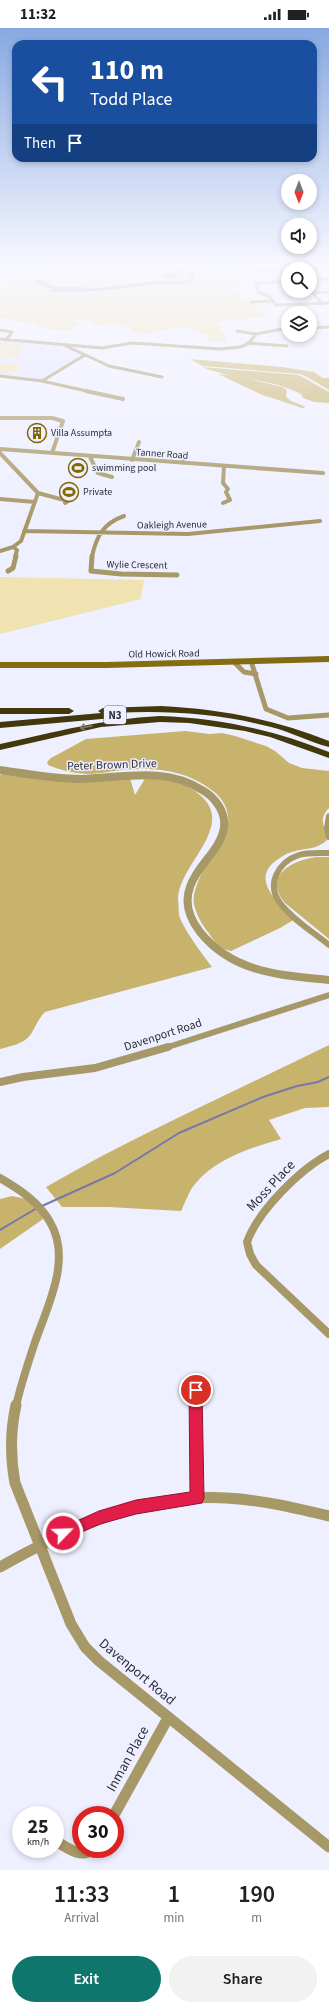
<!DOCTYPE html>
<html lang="en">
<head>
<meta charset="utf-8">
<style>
	:root { --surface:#fff; --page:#f2f2f2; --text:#202124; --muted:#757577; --accent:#0f766e }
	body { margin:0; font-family:"Source Sans 3",sans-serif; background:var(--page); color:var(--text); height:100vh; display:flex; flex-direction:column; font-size:15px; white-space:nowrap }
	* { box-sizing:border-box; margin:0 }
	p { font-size:13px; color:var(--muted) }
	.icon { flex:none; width:22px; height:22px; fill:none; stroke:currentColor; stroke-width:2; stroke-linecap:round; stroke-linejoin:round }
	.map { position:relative; height:1842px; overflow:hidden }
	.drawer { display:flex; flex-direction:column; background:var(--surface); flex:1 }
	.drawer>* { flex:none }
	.hud { position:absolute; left:12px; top:12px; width:305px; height:122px; border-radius:12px; box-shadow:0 2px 6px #0003; background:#1a4fa0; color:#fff; overflow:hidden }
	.needle { width:26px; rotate:180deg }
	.controls { position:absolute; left:281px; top:146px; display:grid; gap:8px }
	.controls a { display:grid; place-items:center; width:36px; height:36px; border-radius:50%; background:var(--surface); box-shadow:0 2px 6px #0003; font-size:20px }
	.speed { position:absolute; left:12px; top:1778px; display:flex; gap:8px; font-size:20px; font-weight:700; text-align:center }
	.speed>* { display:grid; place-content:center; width:52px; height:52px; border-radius:50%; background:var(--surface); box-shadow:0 2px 6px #0003; line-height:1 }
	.speed small { font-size:10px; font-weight:400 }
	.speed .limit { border:6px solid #d22; background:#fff; color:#111 }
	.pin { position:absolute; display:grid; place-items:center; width:34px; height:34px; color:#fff; margin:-17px; border:2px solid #fff; border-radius:50%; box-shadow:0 1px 4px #0007 }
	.me { position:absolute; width:44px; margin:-22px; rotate:66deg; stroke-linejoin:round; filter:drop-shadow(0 0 3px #0008) }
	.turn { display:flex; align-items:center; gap:14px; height:84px; padding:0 12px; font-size:18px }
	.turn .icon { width:52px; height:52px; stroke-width:2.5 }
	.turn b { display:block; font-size:28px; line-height:34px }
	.then { display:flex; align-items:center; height:38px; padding:0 12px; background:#0003; gap:8px; font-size:15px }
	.eta { display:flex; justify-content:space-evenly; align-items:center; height:68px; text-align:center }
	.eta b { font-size:24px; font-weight:600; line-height:28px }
	.primary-button { display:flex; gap:8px; margin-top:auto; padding:8px 12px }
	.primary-button a { flex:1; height:46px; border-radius:24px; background:var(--accent); color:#fff; font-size:16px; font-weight:600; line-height:46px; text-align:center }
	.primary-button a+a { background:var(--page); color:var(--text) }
	.status { display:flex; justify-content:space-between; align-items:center; height:28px; padding:0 20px; background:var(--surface); direction:ltr }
	.status svg { height:11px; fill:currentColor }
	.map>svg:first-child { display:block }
</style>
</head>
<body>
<div class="status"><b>11:32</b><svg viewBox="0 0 49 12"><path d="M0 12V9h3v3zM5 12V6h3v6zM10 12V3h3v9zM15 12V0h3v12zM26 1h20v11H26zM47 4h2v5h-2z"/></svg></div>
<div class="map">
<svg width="329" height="1842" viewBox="0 0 329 1842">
	<rect width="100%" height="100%" fill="#eff0ff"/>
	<path fill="#e3e4ff" d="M0 311 63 316 83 327 42 353 0 347Z"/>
	<path fill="#f0e2b1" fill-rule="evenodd" d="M49 236H228L223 239 203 241 209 245 206 246C217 251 227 253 239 252L240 257 232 261 256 280V282L261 283V285L266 289 217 294 226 309V314H204L211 309 185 298 152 305H137L129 300 113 296 98 298 89 292H73L69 297H72L73 293H79L78 297H74L73 302 64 303 36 299 39 297 0 290V257L15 253H27L33 248 21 247 23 243H41ZM203 240 195 242 193 244V253C181 258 166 255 153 256 119 257 86 264 51 262L55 261 34 254 40 252 57 260 71 259 95 261 153 254 190 253 189 247 193 241Z
		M18 315 20 329 0 330V316Z
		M18 335 20 344 0 345V336Z
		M0 549 144 552 141 571 0 606Z"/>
	<path fill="#c8b36d" d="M190 331 282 339 314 344 323 350H329V362L307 349 300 346 203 338Z
		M202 339 299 347 329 364V375L314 374 303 370 301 366C269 350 234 352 202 339Z
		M218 346 236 348 282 359 287 362 286 369 291 373 306 379 302 380 260 366Z
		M185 703 210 706 222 705 235 708 266 718 275 723 289 735 302 740 329 743V780C317 793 326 797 327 812 317 822 304 820 292 824 285 826 279 830 273 835 252 854 281 878 295 891L280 900 231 923C219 921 214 913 208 904 202 897 196 886 194 876 190 858 218 817 227 801 231 786 225 772 213 763 185 741 154 739 120 742 109 744 97 746 86 746 73 745 60 742 48 737L47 734 51 730 86 711Z
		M2 746 130 750 135 767 146 749C166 750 186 754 200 767 237 798 178 837 178 871 179 877 178 885 180 890 185 903 203 927 212 939L45 984C38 991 36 998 31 1006 24 1016 11 1018 0 1021V747Z
		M317 829H329V911L285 875C262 848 292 832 317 829Z
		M329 1017V1079L305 1080 269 1092 281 1111C251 1120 216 1130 195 1156 189 1163 185 1175 181 1183L108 1179H62L46 1159C138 1106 234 1064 329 1017Z
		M12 1168 26 1171 46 1189 0 1221V1171Z"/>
	<path fill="#9796d6" stroke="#7877a8" d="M223 236 195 242 192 246 193 253C180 258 165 254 151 256 118 260 85 265 52 263L51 262 54 260 46 259 34 253 40 252 57 260 71 259 95 261 153 254 190 253 189 247 193 241 197 240 182 243 181 247 167 250 164 248 170 244Z"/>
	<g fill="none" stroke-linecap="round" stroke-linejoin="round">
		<path stroke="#7877a8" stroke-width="2" d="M42 1178 115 1145 179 1105 263 1069 297 1058 318 1054 329 1049
			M0 1202 37 1180"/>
		<path stroke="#a79867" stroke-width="3" d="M290 236 294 241
			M0 242 15 236
			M310 242 329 241
			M213 245 288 242
			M310 252 329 251
			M288 253 255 256 259 265 269 268 276 277 329 275
			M310 261 322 276
			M314 265 329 264
			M251 274 272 273
			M284 291H288
			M310 300 329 299
			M0 302 12 304 6 312
			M237 303 256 306
			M0 311 102 320 132 315 220 321 240 319 248 316 256 306 288 300
			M247 315 287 318
			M66 318 109 338 162 349
			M0 348 42 353 91 364
			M42 353 85 327"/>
		<path stroke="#a79867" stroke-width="4" d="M86 363 123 371
			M0 390H52L63 393 52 425
			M0 421 323 445
			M0 425 38 465 21 513 13 519 0 523
			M90 429 98 445 112 449
			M132 432 139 414
			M183 435 184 426
			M38 465 68 473 65 475
			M0 471 35 474
			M223 475 230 472 226 464 228 461 223 455 224 438
			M24 503 188 506 320 493
			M13 519 17 522 15 529
			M92 529C96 508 104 495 124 488"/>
		<path stroke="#a79867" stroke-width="5" d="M92 528 91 543 121 546 177 547
			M8 543 13 540 16 528
			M251 633 266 681 288 690 329 687
			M234 634 244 644 256 646"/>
		<path stroke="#a79867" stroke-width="6" d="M329 788 327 800 329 809
			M329 825C319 825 308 824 299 827 278 834 266 856 280 875 293 892 313 904 329 917
			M165 1020 329 967"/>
		<path stroke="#a79867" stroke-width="8" d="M0 1054 23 1049 95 1040 168 1019
			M329 1126C300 1141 258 1183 247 1214L250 1226 256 1237 329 1306
			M0 1150C19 1161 39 1174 50 1194 72 1231 48 1277 35 1314 28 1335 21 1356 16 1378
			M196 1362V1378"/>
		<path stroke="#a79867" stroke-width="11" d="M16 1377C10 1404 10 1428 15 1455L71 1596 85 1619 99 1633 329 1819
			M196 1377 197 1470
			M0 1539C69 1500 146 1465 227 1470 262 1472 295 1480 329 1488
			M114 1787 168 1690
			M59 1815C70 1822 82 1830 94 1821"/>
		<path stroke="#a79867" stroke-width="6" d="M0 742 6 743"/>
		<path stroke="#a79867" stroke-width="8" d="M0 742C27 746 54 751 81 751 122 750 165 738 202 762 215 769 226 784 224 799 221 822 197 837 190 859 184 875 190 891 200 904 233 945 280 947 329 952"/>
		<path stroke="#836d13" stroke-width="6" d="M0 637H106L329 631"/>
		<path fill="#43380c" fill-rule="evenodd" d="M161 678C220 681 274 691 329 713V719C309 714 291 704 271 699 221 686 168 682 116 685V689L113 690 0 700V694L101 685 98 683 103 680Z
			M0 680H69L74 683 69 686H0Z
			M160 688C219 690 274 702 329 724V730L270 709 245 703 189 695 160 694 101 699 0 722V716C56 704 102 691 160 688Z"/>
	</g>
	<defs><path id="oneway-shaft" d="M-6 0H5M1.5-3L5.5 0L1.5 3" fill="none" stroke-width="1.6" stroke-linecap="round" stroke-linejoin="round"/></defs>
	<use stroke="#7f7861" href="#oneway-shaft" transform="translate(86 699) rotate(169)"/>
	<linearGradient id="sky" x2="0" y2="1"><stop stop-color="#87a8e1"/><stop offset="0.48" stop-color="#f8f8ff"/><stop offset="1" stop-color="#f8f8ff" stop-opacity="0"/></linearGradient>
	<rect width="329" height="494" fill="url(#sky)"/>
	<path fill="#e11d48" stroke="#92132f" d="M196 1356 200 1358 202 1362 204 1470 202 1475 136 1486 100 1496 63 1512 59 1510 56 1505 59 1501 99 1483 136 1472 190 1464 189 1362 191 1358Z"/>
	<defs>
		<symbol id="building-ring" viewBox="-11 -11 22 22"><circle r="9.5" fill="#eff0ff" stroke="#7f6800" stroke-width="1.5"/><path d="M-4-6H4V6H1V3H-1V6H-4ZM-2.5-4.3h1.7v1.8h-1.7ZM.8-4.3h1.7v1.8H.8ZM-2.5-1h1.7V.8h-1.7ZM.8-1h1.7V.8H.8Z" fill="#7f6800"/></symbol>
		<symbol id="stadium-ring" viewBox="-11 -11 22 22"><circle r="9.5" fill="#eff0ff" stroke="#7f6800" stroke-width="1.5"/><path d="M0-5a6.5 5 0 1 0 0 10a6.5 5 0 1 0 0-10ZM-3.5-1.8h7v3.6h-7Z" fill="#7f6800"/></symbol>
	</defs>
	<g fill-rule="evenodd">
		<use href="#building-ring" x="26" y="394" width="22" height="22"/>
		<use href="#stadium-ring" x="67" y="429" width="22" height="22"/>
		<use href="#stadium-ring" x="58" y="453" width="22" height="22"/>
	</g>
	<g text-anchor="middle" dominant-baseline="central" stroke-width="3" stroke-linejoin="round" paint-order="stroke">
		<g font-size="10" fill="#2e2e3c" stroke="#eff0ff" text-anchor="start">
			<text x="51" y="405">Villa Assumpta</text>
			<text x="92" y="440">swimming pool</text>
			<text x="83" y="464">Private</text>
		</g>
		<g font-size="10" fill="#2e2e3c" stroke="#eff0ff">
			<text transform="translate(162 426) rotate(4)">Tanner Road</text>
			<text transform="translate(172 497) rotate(-1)">Oakleigh Avenue</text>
			<text transform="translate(137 537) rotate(1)">Wylie Crescent</text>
			<text transform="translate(164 626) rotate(-1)">Old Howick Road</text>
		</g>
		<rect fill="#eff0ff" stroke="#686876" stroke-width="1" x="104" y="678" width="22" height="18" rx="3"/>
		<g font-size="11" font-weight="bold" fill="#2e2e3c">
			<text x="115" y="687">N3</text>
		</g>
		<g font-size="12" fill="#2e2e3c" stroke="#eff0ff">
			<text transform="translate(112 737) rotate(-2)">Peter Brown Drive</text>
			<text transform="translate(163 1007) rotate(-18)">Davenport Road</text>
		</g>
		<g font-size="14" fill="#2e2e3c" stroke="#eff0ff">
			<text transform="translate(271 1158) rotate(-47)">Moss Place</text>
			<text transform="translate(137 1644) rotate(40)">Davenport Road</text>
			<text transform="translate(128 1731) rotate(-61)">Inman Place</text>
		</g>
	</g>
</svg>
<div class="controls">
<a><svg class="needle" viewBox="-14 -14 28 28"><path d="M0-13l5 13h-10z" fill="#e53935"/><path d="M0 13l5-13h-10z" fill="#757577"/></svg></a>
<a><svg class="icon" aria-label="sound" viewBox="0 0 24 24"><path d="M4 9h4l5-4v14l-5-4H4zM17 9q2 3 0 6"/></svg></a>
<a><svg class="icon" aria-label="search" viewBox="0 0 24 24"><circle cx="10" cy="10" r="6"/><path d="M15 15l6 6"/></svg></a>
<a><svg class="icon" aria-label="layers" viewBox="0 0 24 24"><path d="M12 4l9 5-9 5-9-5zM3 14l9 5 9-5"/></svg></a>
</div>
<div class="speed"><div>25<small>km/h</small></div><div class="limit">30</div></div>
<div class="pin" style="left:196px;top:1362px;background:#d93025"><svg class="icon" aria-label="arrive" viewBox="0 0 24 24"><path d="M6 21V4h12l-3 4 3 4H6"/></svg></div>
<svg class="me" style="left:63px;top:1505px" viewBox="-20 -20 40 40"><circle r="17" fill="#e11d48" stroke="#fff" stroke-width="3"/><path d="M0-11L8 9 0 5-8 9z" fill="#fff"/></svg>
<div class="hud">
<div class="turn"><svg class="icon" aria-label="left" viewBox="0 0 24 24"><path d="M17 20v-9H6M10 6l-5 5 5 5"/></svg><div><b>110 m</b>Todd Place</div></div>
<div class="then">Then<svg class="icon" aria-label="arrive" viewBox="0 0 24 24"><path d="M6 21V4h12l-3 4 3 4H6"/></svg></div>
</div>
</div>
<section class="drawer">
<div class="eta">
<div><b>11:33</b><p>Arrival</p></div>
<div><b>1</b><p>min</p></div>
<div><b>190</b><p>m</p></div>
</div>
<div class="primary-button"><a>Exit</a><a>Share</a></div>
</section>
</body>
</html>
